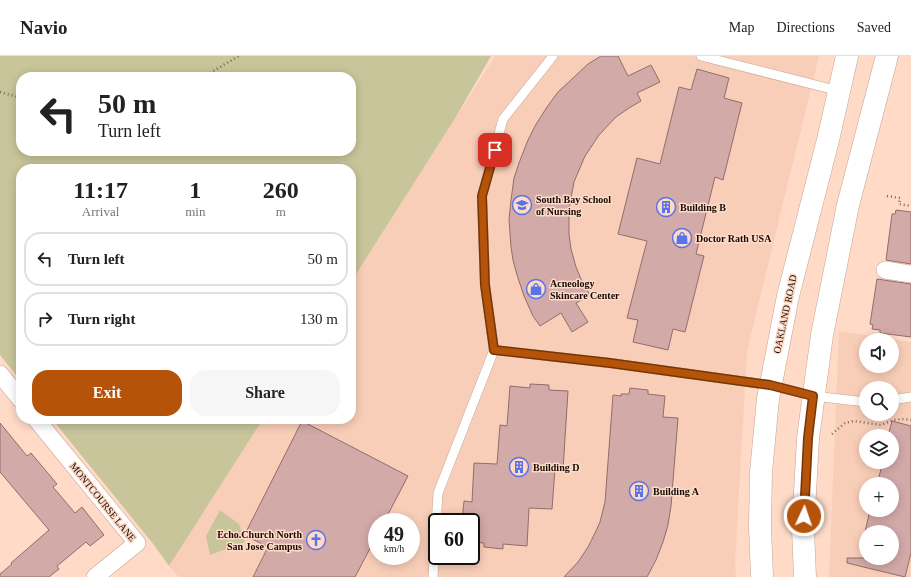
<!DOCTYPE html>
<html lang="en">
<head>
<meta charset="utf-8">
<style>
	:root { --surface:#fff; --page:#f6f6f6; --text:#222; --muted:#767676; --line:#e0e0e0; --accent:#b45309 }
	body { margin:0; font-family:"Times New Roman",serif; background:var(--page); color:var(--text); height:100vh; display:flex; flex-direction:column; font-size:15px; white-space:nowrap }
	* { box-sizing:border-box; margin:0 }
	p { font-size:13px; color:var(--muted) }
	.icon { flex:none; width:22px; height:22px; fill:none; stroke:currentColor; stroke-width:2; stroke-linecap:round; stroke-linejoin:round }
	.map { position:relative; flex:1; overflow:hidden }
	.side { position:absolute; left:16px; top:108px; width:340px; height:260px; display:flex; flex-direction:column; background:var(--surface); border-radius:16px; box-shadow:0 2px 10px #0003 }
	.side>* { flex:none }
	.banner { position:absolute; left:16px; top:16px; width:340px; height:84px; border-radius:16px; box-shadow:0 2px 10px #0003; background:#fff; color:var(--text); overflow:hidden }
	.buttons { position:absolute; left:859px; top:277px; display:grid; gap:8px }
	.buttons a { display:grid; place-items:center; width:40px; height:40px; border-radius:50%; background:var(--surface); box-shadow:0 2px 10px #0003; font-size:20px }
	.speed { position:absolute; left:368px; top:457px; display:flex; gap:8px; font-size:20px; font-weight:700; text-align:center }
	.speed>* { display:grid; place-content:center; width:52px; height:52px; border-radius:50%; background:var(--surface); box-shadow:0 2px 10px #0003; line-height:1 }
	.speed small { font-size:10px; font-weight:400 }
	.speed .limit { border:2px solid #111; border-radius:6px; background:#fff; color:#111 }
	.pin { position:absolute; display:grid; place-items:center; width:34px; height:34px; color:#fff; margin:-17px; border-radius:8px; box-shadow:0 2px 6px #0006 }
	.me { position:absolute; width:44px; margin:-22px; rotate:3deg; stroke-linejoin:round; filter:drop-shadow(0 0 3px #0008) }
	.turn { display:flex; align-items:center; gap:14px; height:84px; padding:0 16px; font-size:18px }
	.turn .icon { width:52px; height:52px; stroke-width:2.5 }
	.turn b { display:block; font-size:28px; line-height:34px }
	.eta { display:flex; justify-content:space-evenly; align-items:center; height:68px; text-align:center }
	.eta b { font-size:24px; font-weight:800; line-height:28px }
	.action { display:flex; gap:8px; margin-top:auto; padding:8px 16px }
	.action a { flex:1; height:46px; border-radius:16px; background:var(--accent); color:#fff; font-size:16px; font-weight:800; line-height:46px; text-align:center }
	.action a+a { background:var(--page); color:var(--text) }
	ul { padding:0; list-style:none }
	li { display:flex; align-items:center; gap:12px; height:54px; margin:0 8px 6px; padding:0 8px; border:2px solid var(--line); border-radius:16px }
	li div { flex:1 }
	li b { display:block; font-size:15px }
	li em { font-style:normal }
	header { display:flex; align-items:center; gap:24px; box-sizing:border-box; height:56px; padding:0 20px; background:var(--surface); border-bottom:1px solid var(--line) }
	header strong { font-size:19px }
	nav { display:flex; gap:22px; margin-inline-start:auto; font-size:14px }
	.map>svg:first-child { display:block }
</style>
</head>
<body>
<header>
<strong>Navio</strong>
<nav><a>Map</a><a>Directions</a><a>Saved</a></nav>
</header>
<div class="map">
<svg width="911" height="521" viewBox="0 0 911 521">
	<rect width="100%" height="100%" fill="#fedac7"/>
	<path fill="#f9ceb8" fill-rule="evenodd" d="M495 0H819L747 295 735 507 736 521H179L169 510 263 363H351V225ZM377 466H411V500H377ZM437 466H471V500H437Z
		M839 275 911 286V521H829ZM866 284H892V310H866ZM866 332H892V358H866ZM866 380H892V406H866ZM866 428H892V454H866ZM866 476H892V502H866Z"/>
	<path fill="#c8c59b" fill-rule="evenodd" d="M0 0H491L454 64 351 226V113H21V325L0 299ZM21 21H351V95H21Z
		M52 363H263L169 510 154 489Z
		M220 454 239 468 245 486 210 499 206 480Z"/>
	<path fill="#d2aaa8" stroke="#926d6b" d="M601 0H618L628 20 651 9 660 26 637 37 641 45 629 52 616 61 599 79 585 100 574 126 569 153V178L571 193 576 211 581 223 590 239 576 247 588 266 572 276 561 257 540 270 533 260 524 240 517 219 513 204 511 191 509 163 511 144 514 122 519 107 528 84 535 70 547 51 558 36 572 23 588 8Z
		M697 13 729 22 724 42 742 47 723 124 715 121 696 198 704 200 685 276 673 273 668 294 633 286 638 264 627 262 647 185 618 178 637 102 660 108 679 31 691 34Z
		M896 154 911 156V208L886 204 892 158H895Z
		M877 223 911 228V281L880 277V274L872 273 873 269 870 268Z
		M530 328 549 329V334L568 335 563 414 555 413 552 453 529 452 527 490 503 488V493L484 491V487L471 486V466H462L464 445 472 446 474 407 497 408 500 369 507 370 510 330 530 332Z
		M630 332 648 334V338L665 340 663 361 678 362 671 450 668 469 663 486 656 504 647 521H564L578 506 588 491 595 477 600 466 605 446 613 339 621 340V338H629Z
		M302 365 408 420 384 466H377V479L355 521H253L268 491 250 482 247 474Z
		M892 365 911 370V497L905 521 847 507V502H892V476H865L870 454H892V428H877L883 406H892V380H888Z
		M0 367 27 400 31 397 36 403 57 428 53 431 75 457 82 451 104 479 90 490 86 486 57 510 59 513 49 521H0V518L12 508 11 507 49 474 0 416Z"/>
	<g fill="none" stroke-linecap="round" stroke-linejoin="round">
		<defs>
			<path id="lane" d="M701 0 839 35
				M494 294 610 307 770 329 813 340 866 346
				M892 344 911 341
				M433 521 438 437 494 294 485 229 482 140 503 63 553 0"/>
			<path id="street" d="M885 214 911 218
				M0 318 21 344
				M36 363 137 487 95 521"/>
			<path id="primary" d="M762 521 760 471 761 416 768 343 788 240 828 84 847 0
				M805 521 803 473 808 382 822 279 848 149 887 0"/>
		</defs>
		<use href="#lane" stroke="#c6a492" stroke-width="10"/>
		<use href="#street" stroke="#c6a492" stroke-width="18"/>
		<use href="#primary" stroke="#c6a492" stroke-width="23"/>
		<path stroke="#7e685c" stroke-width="2.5" stroke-dasharray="1 3" stroke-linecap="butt" d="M203 21 239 0
			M0 36 21 42
			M887 140 900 142 899 148 911 150
			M832 378 845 367 854 365 881 369 893 364 902 363 911 364"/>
		<use href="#lane" stroke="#fff" stroke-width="9"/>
		<use href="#street" stroke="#fff" stroke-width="17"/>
		<use href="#primary" stroke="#fff" stroke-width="22"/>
	</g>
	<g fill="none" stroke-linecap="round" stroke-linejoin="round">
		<defs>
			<path id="route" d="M495 94 482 140 485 229 494 294 610 307 770 329 813 340 808 382 804 460"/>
		</defs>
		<use href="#route" stroke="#753606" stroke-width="10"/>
		<use href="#route" stroke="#b45309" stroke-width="7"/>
	</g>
	<defs>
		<symbol id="school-ring" viewBox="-11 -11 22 22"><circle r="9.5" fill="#fedac7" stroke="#5973e9" stroke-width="1.5"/><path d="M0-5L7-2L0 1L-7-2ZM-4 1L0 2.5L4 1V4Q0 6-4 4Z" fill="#5973e9"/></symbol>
		<symbol id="building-ring" viewBox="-11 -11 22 22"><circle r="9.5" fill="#fedac7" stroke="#5973e9" stroke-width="1.5"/><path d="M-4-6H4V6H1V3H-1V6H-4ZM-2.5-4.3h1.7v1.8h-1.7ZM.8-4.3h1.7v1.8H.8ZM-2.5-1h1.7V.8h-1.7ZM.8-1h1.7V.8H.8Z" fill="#5973e9"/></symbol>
		<symbol id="shop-ring" viewBox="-11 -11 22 22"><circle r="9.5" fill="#fedac7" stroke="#5973e9" stroke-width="1.5"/><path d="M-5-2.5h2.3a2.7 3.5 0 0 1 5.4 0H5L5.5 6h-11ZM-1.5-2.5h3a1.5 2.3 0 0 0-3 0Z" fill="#5973e9"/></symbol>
		<symbol id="church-ring" viewBox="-11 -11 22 22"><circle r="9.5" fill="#fedac7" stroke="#5973e9" stroke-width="1.5"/><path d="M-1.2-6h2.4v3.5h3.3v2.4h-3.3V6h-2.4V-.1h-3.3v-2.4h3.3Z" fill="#5973e9"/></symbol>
	</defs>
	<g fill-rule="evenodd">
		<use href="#school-ring" x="511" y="138" width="22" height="22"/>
		<use href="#building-ring" x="655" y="140" width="22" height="22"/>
		<use href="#shop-ring" x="671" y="171" width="22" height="22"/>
		<use href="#shop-ring" x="525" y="222" width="22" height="22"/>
		<use href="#building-ring" x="508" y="400" width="22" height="22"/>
		<use href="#building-ring" x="628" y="424" width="22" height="22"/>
		<use href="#church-ring" x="305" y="473" width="22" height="22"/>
	</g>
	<g text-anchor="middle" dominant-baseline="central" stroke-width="3" stroke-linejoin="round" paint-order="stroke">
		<g font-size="10" font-weight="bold" fill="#150904" stroke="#fedac7" text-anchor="start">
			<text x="536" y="143">South Bay School<tspan x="536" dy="12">of Nursing</tspan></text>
			<text x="680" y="151">Building B</text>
			<text x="696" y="182">Doctor Rath USA</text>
			<text x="550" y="227">Acneology<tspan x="550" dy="12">Skincare Center</tspan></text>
			<text x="533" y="411">Building D</text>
			<text x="653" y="435">Building A</text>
			<text x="302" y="478" text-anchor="end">Echo.Church North<tspan x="302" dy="12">San Jose Campus</tspan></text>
		</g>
		<g font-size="10" fill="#150904" stroke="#fedac7">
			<text transform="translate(785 258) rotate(-78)">OAKLAND ROAD</text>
			<text transform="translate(103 446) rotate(51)">MONTCOURSE LANE</text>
		</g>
	</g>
</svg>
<div class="buttons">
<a><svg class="icon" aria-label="sound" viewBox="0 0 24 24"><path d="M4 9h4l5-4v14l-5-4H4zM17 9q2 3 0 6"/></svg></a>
<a><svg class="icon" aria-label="search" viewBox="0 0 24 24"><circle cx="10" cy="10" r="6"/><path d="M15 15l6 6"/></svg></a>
<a><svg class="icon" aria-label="layers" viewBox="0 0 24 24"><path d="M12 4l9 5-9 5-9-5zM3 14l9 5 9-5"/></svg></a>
<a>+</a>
<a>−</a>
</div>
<div class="speed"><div>49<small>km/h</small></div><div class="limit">60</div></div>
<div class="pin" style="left:495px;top:94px;background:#d93025"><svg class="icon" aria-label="arrive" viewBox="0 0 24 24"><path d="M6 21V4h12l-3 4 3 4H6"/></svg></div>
<svg class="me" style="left:804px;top:460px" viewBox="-20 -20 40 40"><circle r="17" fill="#b45309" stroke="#fff" stroke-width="3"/><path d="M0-11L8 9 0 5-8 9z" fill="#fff"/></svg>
<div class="banner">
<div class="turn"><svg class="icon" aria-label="left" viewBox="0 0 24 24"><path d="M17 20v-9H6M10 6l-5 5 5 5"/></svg><div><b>50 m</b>Turn left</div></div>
</div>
<section class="side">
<div class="eta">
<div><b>11:17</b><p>Arrival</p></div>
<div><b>1</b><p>min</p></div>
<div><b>260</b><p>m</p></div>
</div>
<ul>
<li><svg class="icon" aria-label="left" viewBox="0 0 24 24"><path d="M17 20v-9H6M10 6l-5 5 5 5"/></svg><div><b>Turn left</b></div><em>50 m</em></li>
<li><svg class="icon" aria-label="right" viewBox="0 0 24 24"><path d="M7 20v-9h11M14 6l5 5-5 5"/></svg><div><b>Turn right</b></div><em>130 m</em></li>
</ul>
<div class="action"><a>Exit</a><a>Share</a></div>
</section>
</div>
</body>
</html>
